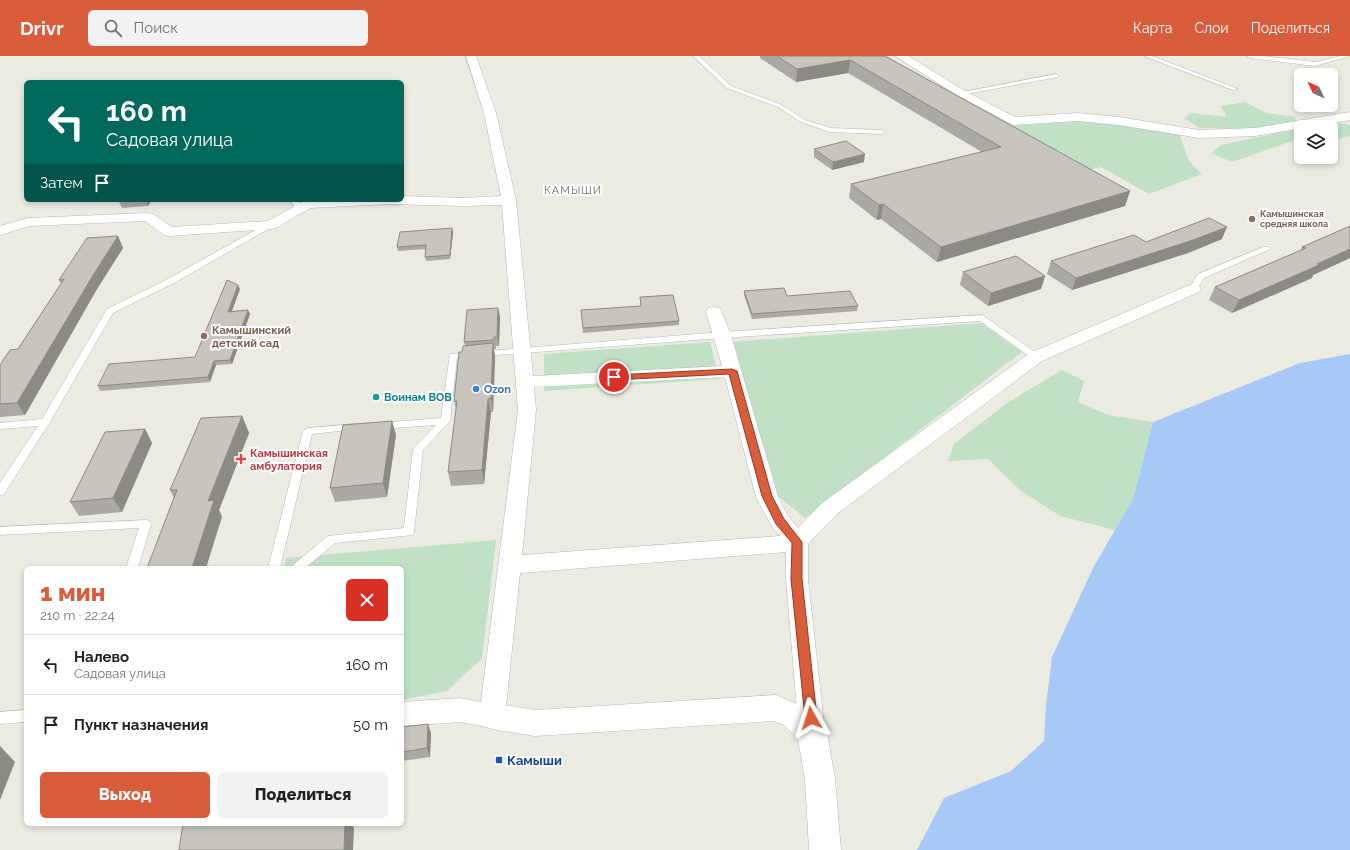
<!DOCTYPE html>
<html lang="ru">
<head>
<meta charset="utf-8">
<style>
	:root { --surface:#fff; --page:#f2f2f2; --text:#202124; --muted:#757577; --line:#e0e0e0; --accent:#d95d3b }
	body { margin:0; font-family:Raleway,sans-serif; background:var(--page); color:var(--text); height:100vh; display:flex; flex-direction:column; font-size:15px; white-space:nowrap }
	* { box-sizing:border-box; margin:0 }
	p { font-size:13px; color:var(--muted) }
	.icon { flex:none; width:22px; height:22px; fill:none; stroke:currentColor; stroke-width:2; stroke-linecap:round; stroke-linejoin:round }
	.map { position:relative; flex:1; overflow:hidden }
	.drawer { position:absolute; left:24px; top:510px; width:380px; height:260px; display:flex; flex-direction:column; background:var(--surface); border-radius:6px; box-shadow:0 2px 6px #0003 }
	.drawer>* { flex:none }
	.top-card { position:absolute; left:24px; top:24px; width:380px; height:122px; border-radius:6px; box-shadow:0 2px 6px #0003; background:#00695c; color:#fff; overflow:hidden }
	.needle { width:26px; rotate:314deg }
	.tools { position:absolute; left:1294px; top:12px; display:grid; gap:8px }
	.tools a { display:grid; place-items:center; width:44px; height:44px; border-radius:6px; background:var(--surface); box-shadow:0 2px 6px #0003; font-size:20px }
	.pin { position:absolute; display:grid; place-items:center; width:34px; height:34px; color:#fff; margin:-17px; border:2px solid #fff; border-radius:50%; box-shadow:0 1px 4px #0007 }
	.me { position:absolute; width:44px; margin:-22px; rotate:354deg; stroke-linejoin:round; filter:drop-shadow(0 0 3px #0008) }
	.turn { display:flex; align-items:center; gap:14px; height:84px; padding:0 16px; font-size:18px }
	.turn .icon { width:52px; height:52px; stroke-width:2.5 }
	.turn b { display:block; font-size:28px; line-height:34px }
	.then { display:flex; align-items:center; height:38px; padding:0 16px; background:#0003; gap:8px; font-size:15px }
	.round { display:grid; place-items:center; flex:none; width:42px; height:42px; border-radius:6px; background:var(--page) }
	.summary { display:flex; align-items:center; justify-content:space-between; height:68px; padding:0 16px }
	h1 { font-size:24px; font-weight:800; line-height:30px; color:var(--accent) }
	.action { display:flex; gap:8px; margin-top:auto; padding:8px 16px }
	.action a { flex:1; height:46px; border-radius:6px; background:var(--accent); color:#fff; font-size:16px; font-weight:800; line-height:46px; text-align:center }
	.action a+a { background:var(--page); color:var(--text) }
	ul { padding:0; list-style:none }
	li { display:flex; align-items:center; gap:12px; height:60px; padding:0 16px; border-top:1px solid var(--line) }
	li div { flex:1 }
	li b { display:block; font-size:15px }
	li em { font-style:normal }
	header { display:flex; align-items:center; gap:24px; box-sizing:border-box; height:56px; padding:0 20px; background:var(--accent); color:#fff }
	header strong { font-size:19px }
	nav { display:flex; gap:22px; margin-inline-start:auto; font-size:14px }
	.search { width:280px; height:36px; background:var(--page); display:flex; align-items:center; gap:10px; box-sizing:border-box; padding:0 14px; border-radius:6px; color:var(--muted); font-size:15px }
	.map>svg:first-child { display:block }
</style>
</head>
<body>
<header>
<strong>Drivr</strong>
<div class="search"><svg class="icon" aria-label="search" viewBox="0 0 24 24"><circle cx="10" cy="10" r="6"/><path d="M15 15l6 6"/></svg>Поиск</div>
<nav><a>Карта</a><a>Слои</a><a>Поделиться</a></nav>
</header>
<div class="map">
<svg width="1350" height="794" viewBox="0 0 1350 794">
	<rect width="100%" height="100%" fill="#ecebe2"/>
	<path fill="#c0e1c5" d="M1245 46 1266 57 1295 61 1296 66 1249 73 1199 72 1184 62 1191 57 1227 61 1221 50Z
		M1078 65 1125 69 1180 79 1188 104 1202 118 1149 138 1101 111 1070 119 987 72Z
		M1334 66 1350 69V80L1331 85V71H1307Z
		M1301 72V82L1232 106 1211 97 1221 89Z
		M982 267 1022 296 805 462 779 441 732 286Z
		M710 286 719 323 544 335V298Z
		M1062 314 1084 325 1078 346 1108 359 1153 366 1133 443 1115 474 1060 460 1020 434 988 403 948 405 954 388 1007 347Z
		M496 484 482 602 447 635 402 644V512H284L286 502Z"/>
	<path fill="#a7c9f7" d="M1350 298V794H917L944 742 1011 715 1044 685 1046 649 1052 601 1094 510 1133 443 1153 366 1300 307Z"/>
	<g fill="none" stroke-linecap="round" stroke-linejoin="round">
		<defs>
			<path id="lane" d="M693 0H699L731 30 782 49 805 64 831 72 882 74 885 76 882 78 830 76 801 66 778 51 727 32Z
				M1144 0H1152L1238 33 1233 34Z
				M1247 0H1263L1315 6 1341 0H1350L1315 10 1250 2Z
				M1056 18 1059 20 1058 21 961 39 958 37Z
				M291 144H299L300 147 307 146 311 148C307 151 299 152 294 151Z
				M268 167H271L275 169 174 227 113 257 50 366 4 438 0 439V427L38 370 0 373V367L42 363 107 253 168 223Z
				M1263 191H1269L1270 193 1204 222 1196 235H1190L1189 233 1198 218Z
				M982 259 1039 299 1040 301 1039 303H1033L980 265 722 282 457 302 450 365 423 394 414 476 413 479 335 487 305 512H291L293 509 328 480 404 472 413 393 436 369 379 373 374 370 379 367 441 362 450 298 722 276Z
				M355 368 360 371 358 373 312 378 280 512H268L303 375 308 372Z
				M146 464 150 465 151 468 138 512H126L139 472 0 479V471Z
				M26 654V666L0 668V656Z"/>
			<path id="street" d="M466 0H476L496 57 516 144 533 320 722 310 706 256 708 252 714 251 720 252 731 279 778 441 788 460 798 472 822 447 1030 297 1187 230 1193 228 1199 230 1201 233 1199 236 1042 305 838 457 808 488V523L825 677 821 685 812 689 803 685 799 677 786 523V496L520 517 505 660 501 668 492 672 460 666 402 670V646L460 642 481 646 518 354 502 149 462 150 389 148 310 152 276 172 271 173 169 180 164 179 145 165 29 170 0 179V170L28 162 148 157 153 158 172 171 268 165 306 144H402V140L462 142 501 140 484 57ZM725 321 756 441 772 471 780 480 522 499 536 354 534 331Z
				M895 0H908L965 35 1015 61 1078 57 1119 61 1199 74 1255 72 1350 56V64L1255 80 1199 82 1119 69 1078 65 1013 69 957 39Z"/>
			<path id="secondary" d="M776 639 804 651 822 668 827 677 835 723 841 794H809L805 723 798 683 784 669 774 665 535 680 492 673 482 669 478 660 482 651 492 647 535 654Z"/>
		</defs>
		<use href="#lane" stroke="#b4b6bb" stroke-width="1"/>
		<use href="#street" stroke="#b4b6bb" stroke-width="1"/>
		<use href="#secondary" stroke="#b6b7bd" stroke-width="1"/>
		<use href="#lane" fill="#fff" fill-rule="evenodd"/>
		<use href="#street" fill="#fff" fill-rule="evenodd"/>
		<use href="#secondary" fill="#fff" fill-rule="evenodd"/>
	</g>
	<path fill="#aba9a3" d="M760 0H885L1130 135 1125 150 937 206 881 163 877 164 849 142 851 128 982 96 848 17 796 26 760 2Z
		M814 93 864 106 832 114 814 101Z
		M118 144H152L148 150 122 152Z
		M1350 170V202L1313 219 1312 222 1232 257 1209 244 1215 231 1300 195 1302 191Z
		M452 172 453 177 450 203 426 205 425 201 426 193 398 195 397 191Z
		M118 180 123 192 97 233 25 359 0 361V309L18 293 61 228 59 224Z
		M1222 183 1188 197 1072 234 1047 218 1051 205 1146 186Z
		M963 216 1045 220 1041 233 988 250 960 229Z
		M240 233 232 255 248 254 250 258 232 308 216 309 210 326 100 335 98 330 195 301Z
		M744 235 787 240 858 250 857 255 752 263 744 239Z
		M640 241 679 265V269L583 277 581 254 641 250Z
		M498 252 500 261 499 290H496V293H494L495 301 493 356H491L484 428 451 430 448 416 456 353 454 345 462 296 465 289 464 286Z
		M242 360 249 377 219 454 222 461 174 442 170 434Z
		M392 365 396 379 387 441 335 446 330 432Z
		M145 373 152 387 122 456 79 460 70 446Z
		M402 671 431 677 430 701 402 705Z"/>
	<path fill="#8b8a85" d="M850 4 848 17 796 26 797 13Z
		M865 98 864 106 832 114 833 106Z
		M1130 135 1125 150 937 206 941 191Z
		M145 144H152L148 150Z
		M883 148 881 163 877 164 879 149Z
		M1227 171 1222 183 1188 197 1072 234 1076 222Z
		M452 172 453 177 450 203V199Z
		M118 180 123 192 97 233 25 359 17 347 92 221Z
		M1350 193V202L1313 219 1312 222 1232 257 1239 244Z
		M1045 220 1041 233 988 250 991 237Z
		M238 229 240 233 230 260 228 256Z
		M498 252 500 261 499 290 497 281Z
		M248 254 250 258 232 308 230 304Z
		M493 287 495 301 493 356 491 342Z
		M214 305 216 309 210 326 208 321Z
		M488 343 491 356 484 428 482 414Z
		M242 360 249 377 219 454 222 461 206 512H192L208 445Z
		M392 365 396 379 387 441 383 427Z
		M145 373 152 387 122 456 113 442Z
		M428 668 431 677 430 701 427 692Z
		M0 690 15 706 0 744Z
		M345 768H352L354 772 353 794H344Z"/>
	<path fill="#c7c5be" stroke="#8b8a85" d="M777 0H885L1130 135 941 191 883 148 879 149 851 128 1001 91 850 4 797 13Z
		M846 85 865 98 833 106 814 93Z
		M1209 162 1227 171 1193 184 1076 222 1051 205 1134 179 1146 186Z
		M1350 170V193L1317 208 1319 209 1239 244 1215 231 1306 192 1302 191Z
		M452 172 450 199 425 201 426 189 397 191 400 176Z
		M118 180 92 221 17 347 0 348V309L10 294 18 293 64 223 59 224 87 182Z
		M1016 200 1045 220 991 237 963 216Z
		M227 224 238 229 228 256 248 254 230 304 214 305 208 321 98 330 109 308 195 301Z
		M784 232 787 240 850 235 858 250 752 258 744 235Z
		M673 239 679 265 583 272 581 254 641 250 640 241Z
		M498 252 497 281H494V284L464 286 467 254Z
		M493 287 491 342 488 343 482 414 448 416 457 345H454L459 296H462L463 290Z
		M242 360 208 445 214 444 192 512H147L177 434H170L201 362Z
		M392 365 383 427 330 432 343 369Z
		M145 373 113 442 70 446 105 376Z
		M428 668 427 692 402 696V671Z
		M183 768H284V769L290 768H345L344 794H179Z"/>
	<path fill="#d95d3b" stroke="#8d3c26" d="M732 313 737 315 772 440 784 463 802 486V523L817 662 815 665 811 667 807 665 805 662 791 523 792 487 776 468 762 440 729 318 614 324 609 321 614 319Z"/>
	<g fill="#8d6e63" stroke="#fff" stroke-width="1.5">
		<circle cx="1252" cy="163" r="4"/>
		<circle cx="204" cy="280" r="4"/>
	</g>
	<circle fill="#3f7fe0" stroke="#fff" stroke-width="1.5" cx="476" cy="333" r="4"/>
	<circle fill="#0f9aa8" stroke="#fff" stroke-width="1.5" cx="376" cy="341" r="4"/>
	<path fill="#e0444e" stroke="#fff" stroke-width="1.5" d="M239 397h4v4h4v4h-4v4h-4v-4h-4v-4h4z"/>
	<rect fill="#1a4fb4" stroke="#fff" stroke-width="1.5" x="495" y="700" width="8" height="8" rx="2"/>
	<g text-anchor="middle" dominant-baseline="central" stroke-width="4" stroke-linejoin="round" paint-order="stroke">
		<g font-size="9" font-weight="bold" fill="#785e54" stroke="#fff" text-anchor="start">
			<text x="1260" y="158">Камышинская<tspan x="1260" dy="10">средняя школа</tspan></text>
		</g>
		<g font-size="11" letter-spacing="1" fill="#6b6e73" stroke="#fff">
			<text x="573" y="134">КАМЫШИ</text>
		</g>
		<g font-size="11" font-weight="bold" fill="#785e54" stroke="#fff" text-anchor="start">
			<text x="212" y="274">Камышинский<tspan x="212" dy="13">детский сад</tspan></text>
		</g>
		<g font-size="11" font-weight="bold" fill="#366cbe" stroke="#fff" text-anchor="start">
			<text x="484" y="333">Ozon</text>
		</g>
		<g font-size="11" font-weight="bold" fill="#0d838f" stroke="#fff" text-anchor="start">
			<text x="384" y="341">Воинам ВОВ</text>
		</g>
		<g font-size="11" font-weight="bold" fill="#be3a42" stroke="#fff" text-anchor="start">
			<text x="250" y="397">Камышинская<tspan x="250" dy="13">амбулатория</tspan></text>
		</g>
		<g font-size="13" font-weight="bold" fill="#164399" stroke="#fff" text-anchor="start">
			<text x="507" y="704">Камыши</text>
		</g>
	</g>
</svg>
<div class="tools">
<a><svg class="needle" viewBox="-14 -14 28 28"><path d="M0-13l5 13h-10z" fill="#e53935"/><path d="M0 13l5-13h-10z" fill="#757577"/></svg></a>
<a><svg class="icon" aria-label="layers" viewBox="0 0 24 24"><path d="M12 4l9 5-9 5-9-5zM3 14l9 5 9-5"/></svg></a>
</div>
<div class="pin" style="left:614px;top:321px;background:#d93025"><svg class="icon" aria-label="arrive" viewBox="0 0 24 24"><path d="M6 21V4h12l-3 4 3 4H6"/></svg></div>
<svg class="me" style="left:811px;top:662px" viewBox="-20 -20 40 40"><path d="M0-17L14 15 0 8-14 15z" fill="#d95d3b" stroke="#fff" stroke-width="4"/></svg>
<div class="top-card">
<div class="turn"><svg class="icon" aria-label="left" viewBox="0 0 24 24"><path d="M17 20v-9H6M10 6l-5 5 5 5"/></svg><div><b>160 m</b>Садовая улица</div></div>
<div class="then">Затем<svg class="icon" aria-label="arrive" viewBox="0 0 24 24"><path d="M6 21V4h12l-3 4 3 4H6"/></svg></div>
</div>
<section class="drawer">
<div class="summary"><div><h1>1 мин</h1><p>210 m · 22:24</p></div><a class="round" style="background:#d93025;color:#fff"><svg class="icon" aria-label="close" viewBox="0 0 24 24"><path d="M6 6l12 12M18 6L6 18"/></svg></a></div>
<ul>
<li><svg class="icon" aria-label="left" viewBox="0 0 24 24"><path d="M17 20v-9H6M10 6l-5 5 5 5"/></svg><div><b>Налево</b><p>Садовая улица</p></div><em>160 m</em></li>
<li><svg class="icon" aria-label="arrive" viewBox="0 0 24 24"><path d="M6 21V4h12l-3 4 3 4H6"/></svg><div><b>Пункт назначения</b></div><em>50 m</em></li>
</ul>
<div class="action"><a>Выход</a><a>Поделиться</a></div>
</section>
</div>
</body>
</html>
